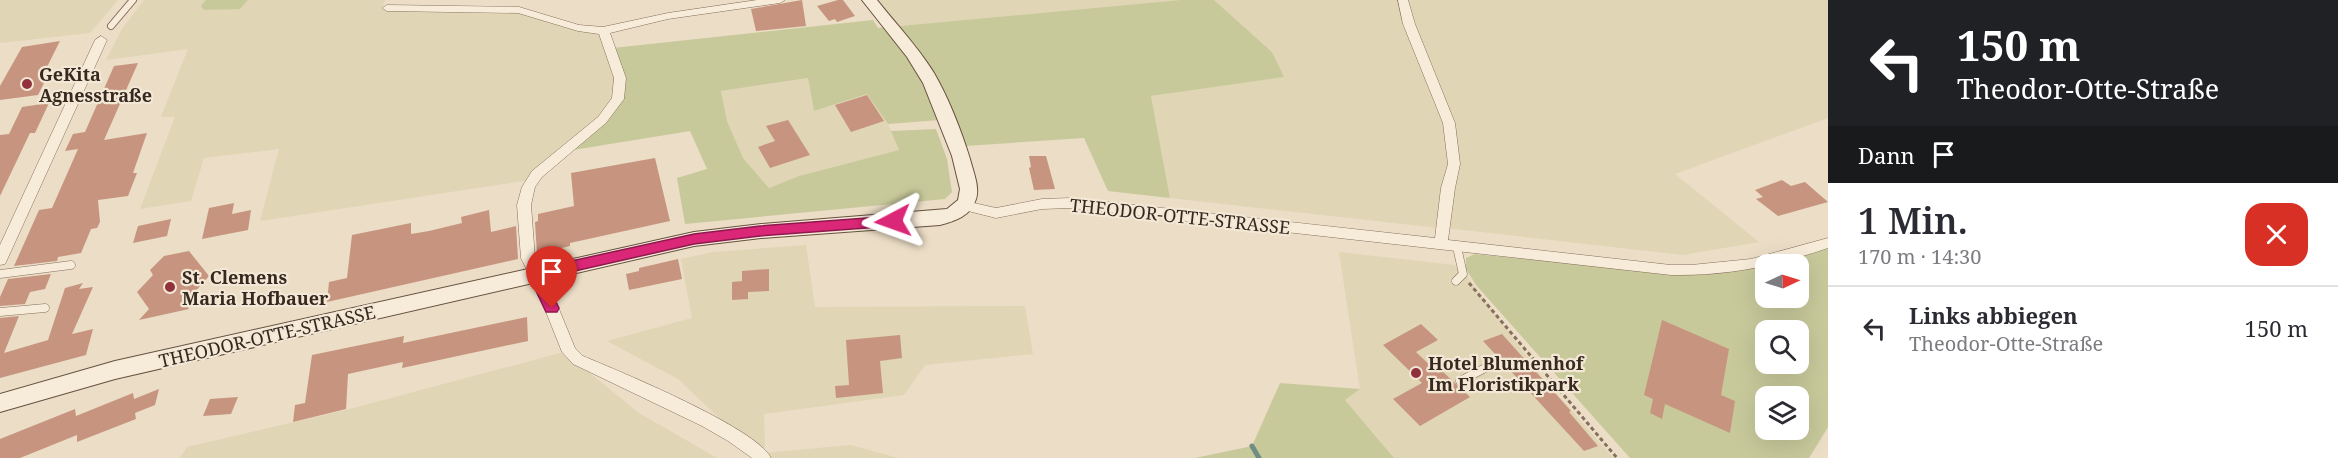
<!DOCTYPE html>
<html lang="de">
<head>
<meta charset="utf-8">
<style>
	:root { --surface:#fff; --page:#f2f2f3; --text:#2b2b33; --muted:#7c7c81; --line:#e1e1e2 }
	body { margin:0; font-family:"Noto Serif",serif; background:var(--page); color:var(--text); height:100vh; display:flex; flex-direction:column; font-size:22px; white-space:nowrap }
	* { box-sizing:border-box; margin:0 }
	p { font-size:20px; color:var(--muted) }
	.icon { flex:none; width:33px; height:33px; fill:none; stroke:currentColor; stroke-width:2; stroke-linecap:round; stroke-linejoin:round }
	.map { position:relative; flex:1; overflow:hidden }
	.side { display:flex; flex-direction:column; background:var(--surface); width:510px }
	.side>* { flex:none }
	.hud { background:#202124; color:#fff; overflow:hidden }
	.needle { width:39px; rotate:86deg }
	.buttons { position:absolute; left:1755px; top:254px; display:grid; gap:12px }
	.buttons a { display:grid; place-items:center; width:54px; height:54px; border-radius:12px; background:var(--surface); box-shadow:0 6px 24px #0002; font-size:30px }
	.pin { position:absolute; display:grid; place-items:center; width:51px; height:51px; color:#fff; margin:-62px -26px; border-radius:50% 50% 50% 0; rotate:-45deg; box-shadow:0 0 6px #0007 }
	.pin .icon { rotate:45deg }
	.me { position:absolute; width:66px; margin:-33px; rotate:266deg; stroke-linejoin:round; filter:drop-shadow(0 0 4px #0008) }
	.turn { display:flex; align-items:center; gap:21px; height:126px; padding:0 30px; font-size:27px }
	.turn .icon { width:78px; height:78px; stroke-width:2.5 }
	.turn b { display:block; font-size:42px; line-height:51px }
	.then { display:flex; align-items:center; height:57px; padding:0 30px; background:#0003; gap:12px; font-size:22px }
	.round { display:grid; place-items:center; flex:none; width:63px; height:63px; border-radius:18px; background:var(--page) }
	.summary { display:flex; align-items:center; justify-content:space-between; height:102px; padding:0 30px }
	h1 { font-size:36px; font-weight:600; line-height:45px }
	ul { padding:0; list-style:none }
	li { display:flex; align-items:center; gap:18px; height:84px; padding:0 30px; border-top:2px solid var(--line) }
	li div { flex:1 }
	li b { display:block; font-size:22px }
	li em { font-style:normal }
	main { display:flex; flex:1; min-height:0 }
	.map>svg:first-child { display:block }
</style>
</head>
<body>
<main>
<div class="map">
<svg width="1828" height="458" viewBox="0 0 1828 458">
	<rect width="100%" height="100%" fill="#ebddc6"/>
	<path fill="#e0d5b4" d="M0 0H118L90 33 0 43Z
		M144 0H206L202 6 239 9 248 0H385L381 9 518 12 602 36 617 74 612 105 529 180 260 221 279 149 204 158 191 201 140 209 175 117H161L188 49 106 60 122 29Z
		M877 0H1180L897 26Z
		M1214 0H1400L1446 124 1449 167 1441 185 1439 228 1170 198 1151 96 1283 77 1272 52Z
		M1405 0H1828V118L1675 174 1759 242 1683 255 1446 228 1457 163Z
		M808 78 814 111 868 94 888 124 900 150 799 176 769 188 743 158 727 121 721 91Z
		M806 245 815 307 1025 306 1033 354 925 365 904 395 764 414 765 453 851 445 898 458H758V455L678 379 607 341 692 318 681 259 713 252Z
		M1339 252 1454 265 1466 275 1540 374 1613 458H1394L1345 400 1360 389Z
		M564 352 639 413 717 458H180L187 447 346 410Z"/>
	<path fill="#c8c99b" fill-rule="evenodd" d="M206 0H248L240 9 204 10 201 6Z
		M1180 0H1214L1272 52 1284 77 1151 96 1170 198 1108 191 1084 138 966 146 953 119 888 124 867 94 814 111 808 78 721 91 727 121 743 158 769 188 799 176 899 150 891 131 936 129 947 159 952 192 945 199 685 224 677 178 707 169 690 131 567 151 607 119 623 98 613 48 873 20 878 28Z
		M1828 247V427L1809 458H1630L1476 285 1466 269V258L1475 254 1658 273 1730 271 1765 266 1766 297H1798V264H1773ZM1766 330H1798V363H1766ZM1766 396H1798V429H1766Z
		M1280 383 1360 389 1345 400 1394 458H1195L1252 446Z"/>
	<g fill="none" stroke-linecap="round" stroke-linejoin="round">
		<path stroke="#6f8d82" stroke-width="5" d="M1252 446 1259 458"/>
	</g>
	<path fill="#c7957f" d="M802 0 806 26 756 31 751 9Z
		M838 0H843L855 16 837 22 835 19 829 21 817 6Z
		M60 41 43 75H48L38 95 0 100V86L22 47Z
		M138 63 104 140 147 133 133 173H137L128 196 98 200 100 222 97 228 91 229 81 253 58 257 57 261 14 266 39 210 52 208 78 149 65 151 73 134 85 132 114 66Z
		M867 95 884 121 851 132 835 105Z
		M49 103 35 133H30L0 196V135L9 134 22 107Z
		M788 120 810 155 770 168 758 147 775 141 766 126Z
		M1029 156H1046L1055 189 1034 190 1029 168 1031 167Z
		M655 158 670 221 570 243V246L537 254 535 222 538 221V214L574 206 571 173Z
		M1782 180 1791 186 1805 182 1828 202 1778 216 1756 199 1763 197 1755 190Z
		M234 203 232 214 251 210 248 230 202 239 209 208Z
		M489 210 491 232 516 226 518 259 327 302 329 282 347 278 352 235 411 223V234L429 231 462 223 461 217Z
		M171 219 167 236 133 243 138 226Z
		M189 251 209 276 185 303 189 309 139 320 149 309 137 292 153 275 150 270 164 256Z
		M678 259 682 279 629 290 626 274 639 271V268Z
		M769 269V291L748 292V299L732 300V282L742 281V271Z
		M51 274 45 289 30 292 25 304 0 306V297L8 279Z
		M83 283 79 289 93 287 72 334 93 329 86 355 0 378V318L19 316 4 353 48 340 65 288Z
		M527 317 528 341 402 368 403 362 348 374 346 409 293 422 295 405 305 403 312 355 404 336 403 343Z
		M1662 320 1729 349 1721 395 1735 401 1730 433 1665 404 1662 419 1650 413 1653 399 1644 395Z
		M1421 324 1438 340 1416 352 1438 373 1442 371 1470 397 1420 426 1393 399 1422 383 1383 345Z
		M1502 334 1571 411 1569 412 1598 446 1584 451 1483 341Z
		M900 335 902 358 880 361 883 393 836 398 835 386 849 385 846 340Z
		M159 389 155 405 135 413 136 419 77 442V435L20 458H0V439L75 409 76 416 133 393 134 399Z
		M238 397 231 414 203 416 210 399Z"/>
	<g fill="none" stroke-linecap="round" stroke-linejoin="round">
		<defs>
			<path id="lane-far1" d="M111 26 133 0"/>
			<path id="lane" d="M0 274 71 265
				M1456 281 1463 274 1457 247
				M0 312 45 308
				M1460 381 1493 364"/>
			<path id="street" d="M757 0H785L780 3 668 19 610 33 626 78 624 99 606 123 542 177 535 187 531 205 535 258 552 292 575 348 583 356C619 371 757 428 771 458H752L728 441 702 426 573 364 562 352 538 292 521 258 517 205 522 187 532 171 598 117 612 98 614 78 599 34 578 31 518 13 387 11 382 8 387 5 519 7 579 25 603 27 668 13Z
				M1398 0H1408L1415 24 1455 123 1460 164 1455 188 1448 240 1671 265H1691L1751 259 1828 238V248C1775 266 1728 276 1671 275L1071 208 1042 209 996 218 960 209 958 206 965 201 996 208 1042 199 1071 198 1435 238 1441 188 1448 164 1443 123 1403 24Z
				M101 36 107 40 7 260 5 264 0 265V245L95 40Z"/>
			<path id="secondary" d="M862 0H877C896 24 918 47 934 73 949 99 961 130 970 159 973 171 980 187 976 199 971 216 955 221 940 225L761 238 694 246 115 379 0 412V394L115 361 694 232 761 224 947 209 958 200 960 189 952 156 923 83 907 57Z"/>
		</defs>
		<use href="#lane-far1" stroke="#866f5d" stroke-width="8"/>
		<use href="#lane" stroke="#866f5d" stroke-width="9"/>
		<use href="#street" stroke="#866f5d" stroke-width="1"/>
		<use href="#secondary" stroke="#675040" stroke-width="2"/>
		<path stroke="#866f5d" stroke-width="3" stroke-dasharray="4 3" stroke-linecap="butt" d="M1469 283 1617 458"/>
		<use href="#lane-far1" stroke="#f7ebd9" stroke-width="6"/>
		<use href="#lane" stroke="#f7ebd9" stroke-width="8"/>
		<use href="#street" fill="#f7ebd9" fill-rule="evenodd"/>
		<use href="#secondary" fill="#f7ebd9" fill-rule="evenodd"/>
	</g>
	<path fill="#db2777" stroke="#8e194d" stroke-width="1.5" d="M893 216 900 221 893 226 760 236 694 244 544 278 559 308 557 312H546L528 274 530 270 535 269 694 234 760 226Z"/>
	<g fill="#90313c" stroke="#f3e8d6" stroke-width="2">
		<circle cx="27" cy="84" r="6"/>
		<circle cx="170" cy="287" r="6"/>
		<circle cx="1416" cy="373" r="6"/>
	</g>
	<g text-anchor="middle" dominant-baseline="central" stroke-width="4.5" stroke-linejoin="round" paint-order="stroke">
		<g font-size="18" font-weight="bold" fill="#372920" stroke="#f3e8d6" text-anchor="start">
			<text x="39" y="74">GeKita<tspan x="39" dy="21">Agnesstraße</tspan></text>
			<text x="182" y="277">St. Clemens<tspan x="182" dy="21">Maria Hofbauer</tspan></text>
			<text x="1428" y="363">Hotel Blumenhof<tspan x="1428" dy="21">Im Floristikpark</tspan></text>
		</g>
		<g font-size="18" fill="#372920" stroke="#f3e8d6">
			<text transform="translate(1180 216) rotate(6)">THEODOR-OTTE-STRASSE</text>
			<text transform="translate(267 336) rotate(-13)">THEODOR-OTTE-STRASSE</text>
		</g>
	</g>
</svg>
<div class="buttons">
<a><svg class="needle" viewBox="-14 -14 28 28"><path d="M0-13l5 13h-10z" fill="#e53935"/><path d="M0 13l5-13h-10z" fill="#7c7c81"/></svg></a>
<a><svg class="icon" aria-label="search" viewBox="0 0 24 24"><circle cx="10" cy="10" r="6"/><path d="M15 15l6 6"/></svg></a>
<a><svg class="icon" aria-label="layers" viewBox="0 0 24 24"><path d="M12 4l9 5-9 5-9-5zM3 14l9 5 9-5"/></svg></a>
</div>
<div class="pin" style="left:552px;top:308px;background:#d93025"><svg class="icon" aria-label="arrive" viewBox="0 0 24 24"><path d="M6 21V4h12l-3 4 3 4H6"/></svg></div>
<svg class="me" style="left:893px;top:221px" viewBox="-20 -20 40 40"><path d="M0-17L14 15 0 8-14 15z" fill="#db2777" stroke="#fff" stroke-width="4"/></svg>
</div>
<section class="side">
<div class="hud">
<div class="turn"><svg class="icon" aria-label="left" viewBox="0 0 24 24"><path d="M17 20v-9H6M10 6l-5 5 5 5"/></svg><div><b>150 m</b>Theodor-Otte-Straße</div></div>
<div class="then">Dann<svg class="icon" aria-label="arrive" viewBox="0 0 24 24"><path d="M6 21V4h12l-3 4 3 4H6"/></svg></div>
</div>
<div class="summary"><div><h1>1 Min.</h1><p>170 m · 14:30</p></div><a class="round" style="background:#d93025;color:#fff"><svg class="icon" aria-label="close" viewBox="0 0 24 24"><path d="M6 6l12 12M18 6L6 18"/></svg></a></div>
<ul>
<li><svg class="icon" aria-label="left" viewBox="0 0 24 24"><path d="M17 20v-9H6M10 6l-5 5 5 5"/></svg><div><b>Links abbiegen</b><p>Theodor-Otte-Straße</p></div><em>150 m</em></li>
</ul>
</section>
</main>
</body>
</html>
